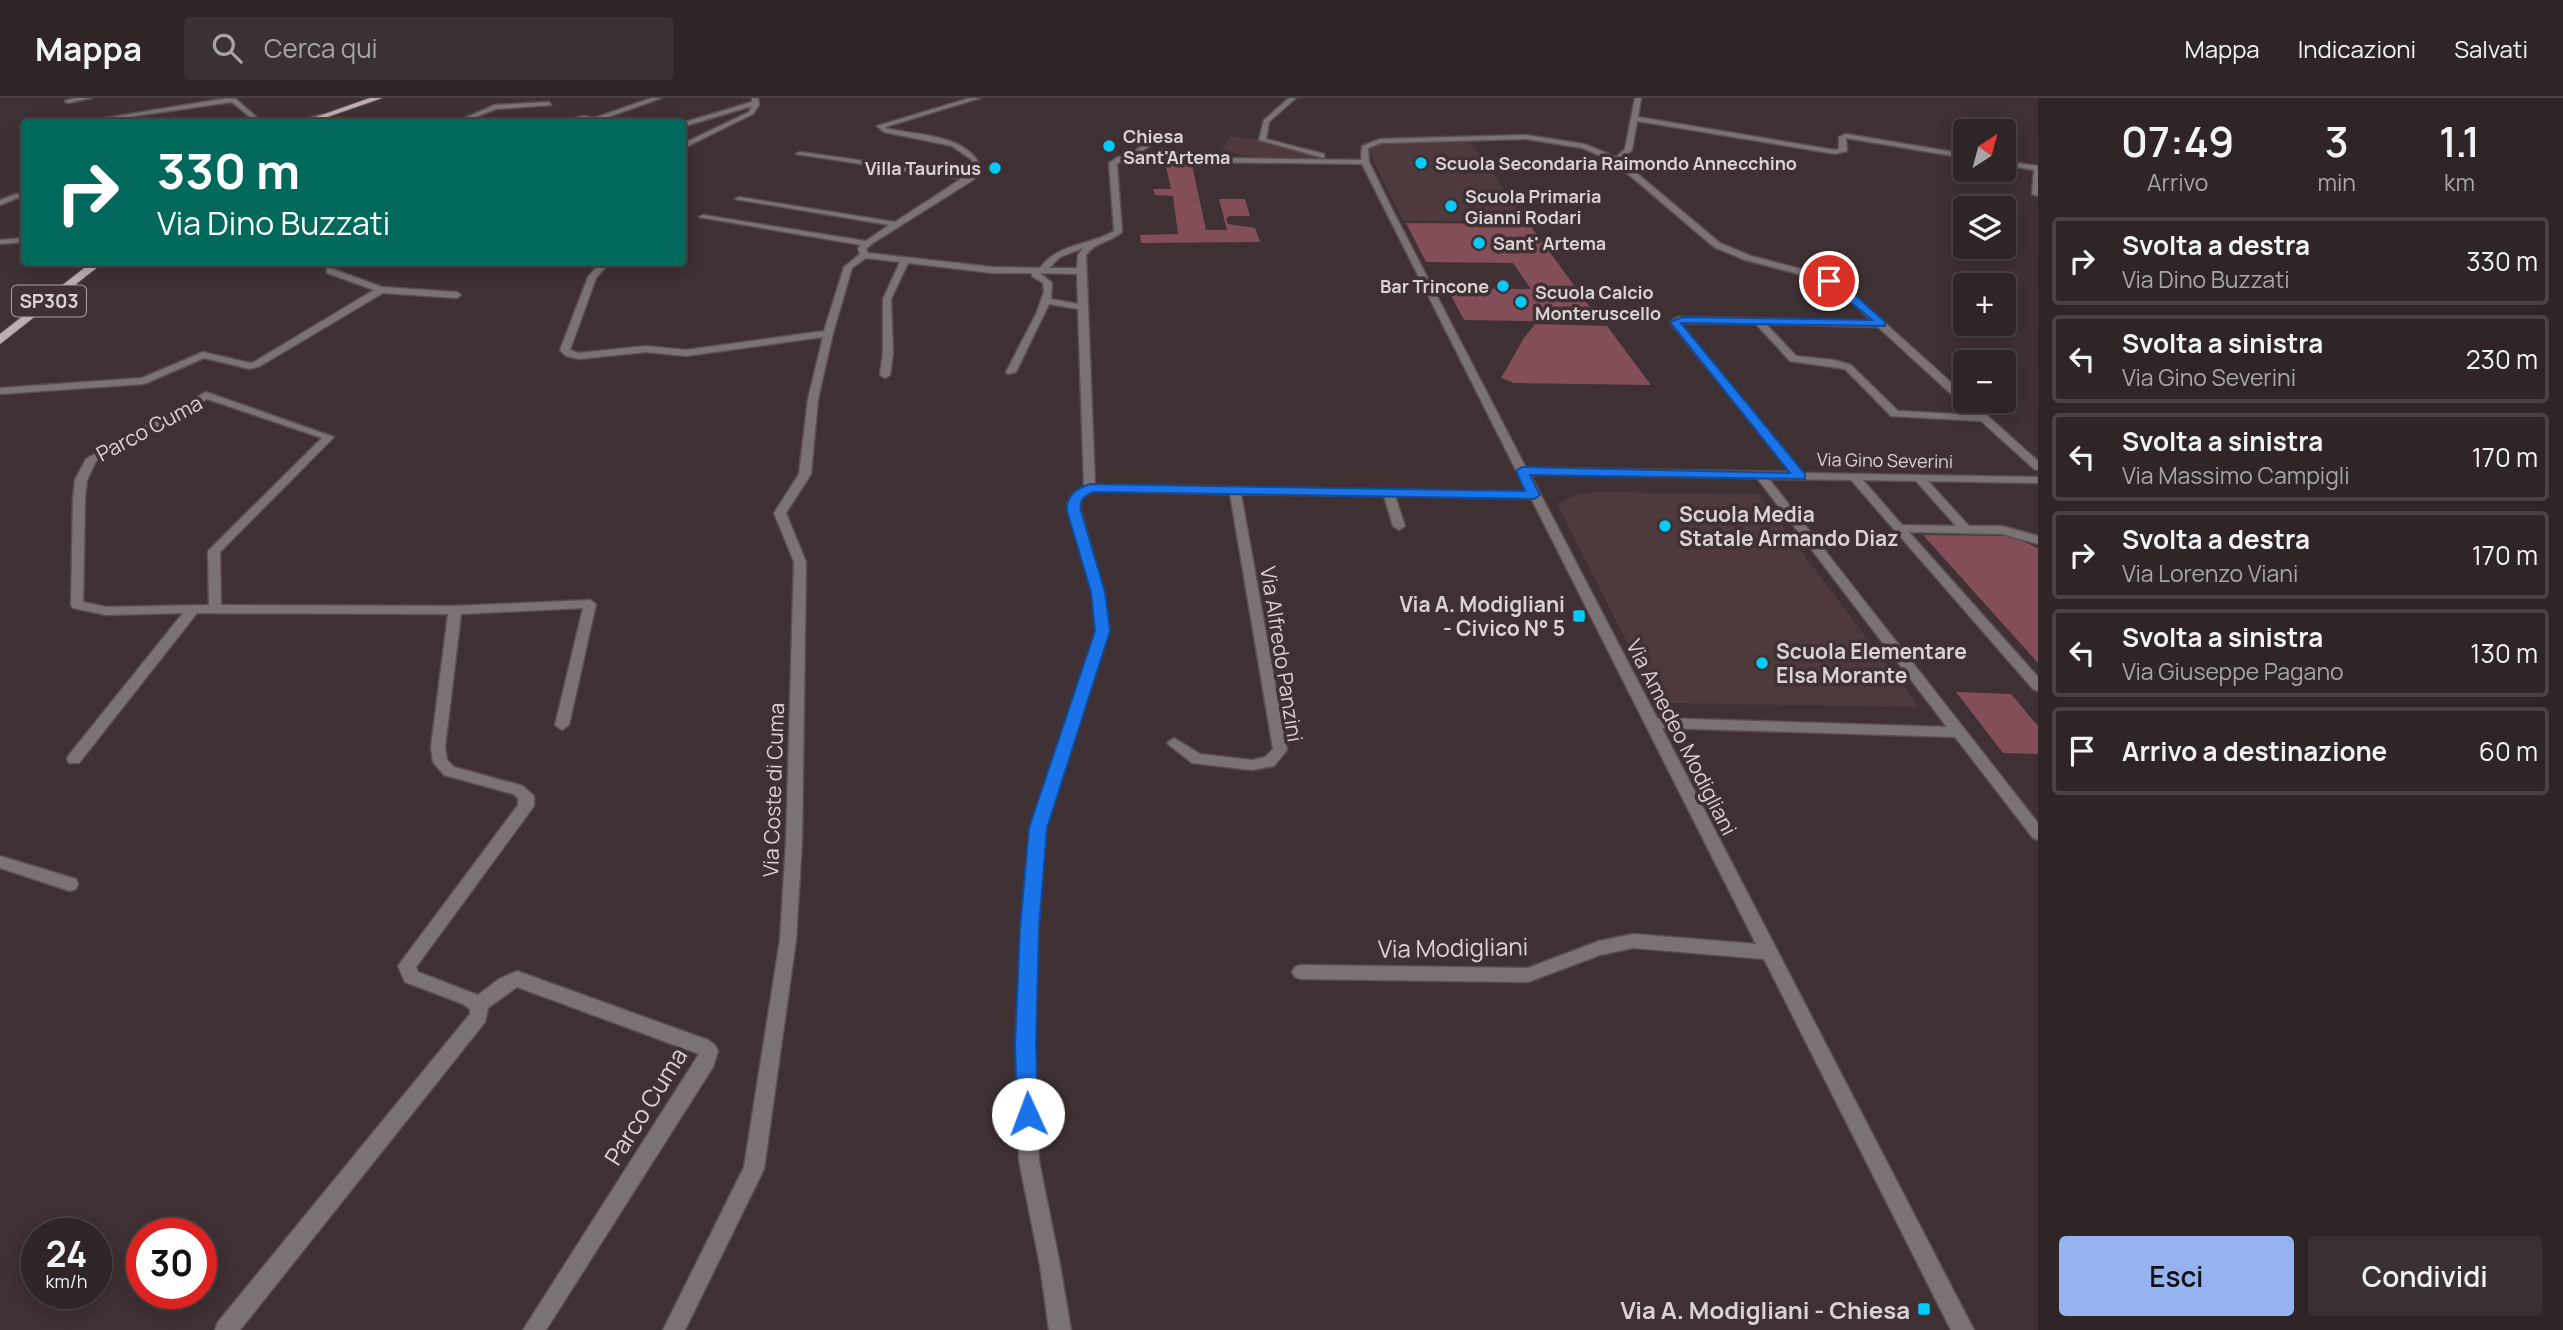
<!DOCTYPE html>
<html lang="it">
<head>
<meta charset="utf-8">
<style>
	:root { --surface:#2f2526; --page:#3b3132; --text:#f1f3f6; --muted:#a7a5a7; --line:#4a4243; --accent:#95b2f1 }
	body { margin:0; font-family:Manrope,sans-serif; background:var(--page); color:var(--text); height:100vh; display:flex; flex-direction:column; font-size:26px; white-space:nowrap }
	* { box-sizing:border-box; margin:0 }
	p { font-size:23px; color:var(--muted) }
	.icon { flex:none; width:38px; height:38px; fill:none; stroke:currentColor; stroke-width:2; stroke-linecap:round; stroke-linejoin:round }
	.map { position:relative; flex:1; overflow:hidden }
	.panel { display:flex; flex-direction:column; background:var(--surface); width:525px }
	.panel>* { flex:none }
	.hud { position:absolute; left:21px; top:21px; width:665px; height:147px; border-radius:7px; box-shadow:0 4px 18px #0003,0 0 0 2px var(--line); background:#00695c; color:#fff; overflow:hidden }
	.needle { width:46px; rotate:36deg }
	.tools { position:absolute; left:1953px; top:21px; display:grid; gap:14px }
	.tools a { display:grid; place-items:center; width:63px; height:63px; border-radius:7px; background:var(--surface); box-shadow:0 4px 18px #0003,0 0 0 2px var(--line); font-size:35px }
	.speed { position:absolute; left:21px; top:1120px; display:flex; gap:14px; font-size:35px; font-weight:700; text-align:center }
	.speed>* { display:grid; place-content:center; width:91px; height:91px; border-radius:50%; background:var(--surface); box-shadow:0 4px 18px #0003,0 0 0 2px var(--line); line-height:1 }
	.speed small { font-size:18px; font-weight:400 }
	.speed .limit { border:10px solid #d22; background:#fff; color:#111 }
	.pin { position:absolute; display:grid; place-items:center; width:60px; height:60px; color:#fff; margin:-30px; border:4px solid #fff; border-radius:50%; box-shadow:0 2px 7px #0007 }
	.me { position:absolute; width:77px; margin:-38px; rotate:358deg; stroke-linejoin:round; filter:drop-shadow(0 0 5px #0008) }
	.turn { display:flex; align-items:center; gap:24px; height:147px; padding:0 21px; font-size:32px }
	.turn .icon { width:91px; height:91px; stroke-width:2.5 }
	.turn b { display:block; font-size:49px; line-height:60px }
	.eta { display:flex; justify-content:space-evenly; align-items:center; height:119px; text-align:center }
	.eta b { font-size:42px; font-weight:600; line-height:49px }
	.button { display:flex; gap:14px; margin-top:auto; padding:14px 21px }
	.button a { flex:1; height:80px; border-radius:7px; background:var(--accent); color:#111; font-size:28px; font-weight:600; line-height:80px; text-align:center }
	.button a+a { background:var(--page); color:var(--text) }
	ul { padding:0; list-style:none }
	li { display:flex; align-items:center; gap:21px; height:88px; margin:0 14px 10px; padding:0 7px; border:4px solid var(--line); border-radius:7px }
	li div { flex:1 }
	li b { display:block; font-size:26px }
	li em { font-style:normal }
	header { display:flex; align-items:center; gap:42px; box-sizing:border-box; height:98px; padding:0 35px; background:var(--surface); border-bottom:2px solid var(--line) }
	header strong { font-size:33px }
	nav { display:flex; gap:38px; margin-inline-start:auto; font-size:24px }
	.search { width:490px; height:63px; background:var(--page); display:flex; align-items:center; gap:18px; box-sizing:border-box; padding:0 24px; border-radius:7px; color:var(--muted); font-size:26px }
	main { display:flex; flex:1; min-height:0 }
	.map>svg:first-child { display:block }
</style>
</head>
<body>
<header>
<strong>Mappa</strong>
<div class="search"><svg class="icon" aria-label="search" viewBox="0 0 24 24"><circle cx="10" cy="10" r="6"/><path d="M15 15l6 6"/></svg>Cerca qui</div>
<nav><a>Mappa</a><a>Indicazioni</a><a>Salvati</a></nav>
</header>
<main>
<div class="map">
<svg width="2038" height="1232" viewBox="0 0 2038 1232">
	<rect width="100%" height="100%" fill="#3f3133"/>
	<path fill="#4e393c" d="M1231 38 1257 42 1321 60 1256 59 1220 53Z
		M1469 42 1527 123H1403L1374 64 1370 50 1372 47 1380 44Z
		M1594 394 1758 396 1919 609 1658 605 1557 406 1578 396Z"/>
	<path fill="#834e58" d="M1165 64 1192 67 1206 132H1227L1219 101H1245L1250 118H1229L1226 121 1228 126 1255 130 1260 144 1141 145 1140 137 1178 136 1173 98 1155 97 1153 91H1171Z
		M1406 125 1529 126 1601 224 1464 222 1447 190 1531 191 1513 165 1426 164Z
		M1535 226 1607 228 1651 287 1514 285 1501 280 1524 240Z
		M1923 437 2011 438 2038 450V565Z
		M1956 594 2011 596 2038 628V656L2003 655Z"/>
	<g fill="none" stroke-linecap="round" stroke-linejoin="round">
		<defs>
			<path id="street" d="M75 0H91L68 5 65 3Z
				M228 0 236 1 262 24H256L232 4 94 24H81Z
				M652 0H661L603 21 605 24 584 22 557 24 584 18 594 20Z
				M752 0H758L759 7 753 16 682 51V46L749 14 752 8 682 29V25L752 4Z
				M970 0H980L885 29 888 31C919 37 972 37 982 73L973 82 873 145 866 151 868 155 992 169 1040 170C1058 145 1089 148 1114 133L1109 65 1118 59H1125L1150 43 1152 46 1134 59 1361 62 1362 48 1380 41 1526 37 1584 46 1616 59 1625 51 1635 0H1641L1638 19 1835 52 1839 51V39L1846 36 1965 56V60L1846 40 1847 53 1835 56 1637 23 1632 52 1621 62 1720 145 1751 158 1824 177 1843 187 1965 297V303H1971L2038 363V372L2034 371 1981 323 1891 318 1845 271 1790 263 1756 226 1680 225 1802 375 2038 379V385L1928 383 1969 428H2002L2038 438V446L2002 436 1909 434 2038 579V593L2033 591 1851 382 1769 381 2038 725V742L2033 740 1955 639 1662 630 1974 1232H1951L1764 861 1633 850 1600 857 1528 884 1301 881 1295 879 1292 874 1295 869 1301 867 1528 870 1599 843 1633 836 1756 846 1531 400 1395 398 1405 428 1399 432 1393 428 1384 398 1241 396 1287 652 1274 668 1252 672 1192 665 1167 645 1174 640 1200 656 1252 662 1265 659 1273 651 1230 396 1092 393 1082 399 1079 406 1104 494 1108 533 1046 730 1038 830 1034 945 1039 1063 1060 1167 1071 1232H1049L1040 1167 1019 1063 1016 945 1022 830 1030 730 1096 533 1092 494 1067 406 1074 395 1084 389 1078 211 1049 206 1016 274 1008 276 1006 274 1036 216 1044 194 1043 185 1033 179 1031 175H992L908 165 891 201 893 255 890 277 885 280 880 277 883 255V201L900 164 866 160 852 170 833 235 818 301 811 376 786 415 806 464 802 743 796 842 764 1071 685 1232H663L744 1069 780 842 786 743 794 464 774 415 799 376 808 301 823 239 686 258 646 254 579 261 566 258 560 252 588 179 601 164H610L596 180 570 252 579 255 646 248 686 252 824 233 844 169 860 156 858 150 861 147 699 119 703 117 866 143 889 127 735 101 739 99 895 124 961 81 796 56 800 54 966 77 974 72 972 62 952 48 884 34 877 28ZM1526 41 1582 50 1614 64 1714 149 1745 162 1818 181 1837 191 1872 223 1678 219 1670 224 1791 374 1526 370 1394 115 1369 64 1368 50 1381 45ZM1122 63 1362 66 1527 394 1095 387 1086 157C1098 142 1108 146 1122 134L1117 66ZM1083 150 1078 157 1077 170H1049L1060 159ZM1040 175 1077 176 1078 206 1051 201 1052 185ZM1766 226 1878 229 1974 317 1898 313 1851 267 1834 262 1796 258ZM1530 376 1757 380 1947 629 1657 620ZM1863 382 1916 383 1956 428 1902 427Z
				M1289 0H1296L1269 24 1266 41 1324 56V60L1259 42 1264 22Z
				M549 4 551 7 496 11 463 24H455L495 7Z
				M324 16 326 19 304 24H294Z
				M2004 63 2038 68V98L2032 96 2034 72 2004 67Z
				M16 96 23 98 0 107V102Z
				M24 140V144L0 146V142Z
				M330 170 382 189 457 194 461 197 457 200 383 195 260 268 250 271 204 260 144 286 0 296V290L142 280 203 254 250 265 254 264 374 192 327 175V171Z
				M206 294 334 339 220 454 221 507 455 508 590 502 596 506 569 627 562 632 555 627 583 510 461 516 445 649 447 662 454 669 523 688 534 698V708L416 869 418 874 478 897 499 881 517 873 708 942 715 947 718 953 713 969 546 1232H523L699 956 517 889 488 910 485 924 240 1232H215L218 1224 470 916V911L463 906 405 884 398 868 518 707V700L513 696 444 677 433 664 431 649 448 516 197 515 79 665H69L67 661 69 657 183 515 106 517 73 510 71 507 73 401 75 382 86 361ZM207 301 322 340 208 453 209 507 106 509 83 504 85 401 87 382 96 363Z
				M0 758 76 781 78 786 76 791 70 793 0 770Z"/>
			<path id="primary" d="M370 0H382L313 24H302Z
				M92 164H104L0 246V236Z"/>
		</defs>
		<use href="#street" stroke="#5b4e50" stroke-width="3"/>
		<use href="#primary" stroke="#5b4e50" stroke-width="2"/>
		<use href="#street" fill="#7a7273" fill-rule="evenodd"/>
		<use href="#primary" fill="#beaeb0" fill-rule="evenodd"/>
	</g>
	<path fill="#1a73e8" stroke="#114b97" stroke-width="2" d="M1829 180 1844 187 1885 224V228L1681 225 1805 376V381L1530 377 1540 397 1534 401 1093 394C1083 399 1079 402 1081 413L1105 494 1110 533 1047 730 1039 830 1036 946 1038 1016 1035 1024 1028 1027 1020 1024 1017 1016 1015 946 1020 830 1029 730 1095 533 1091 494 1067 413C1066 398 1077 390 1090 386L1525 393 1516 373 1522 369 1790 375 1670 224 1683 219 1872 222C1856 208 1839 196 1824 183Z"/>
	<g fill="#02cbf9" stroke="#3f3133" stroke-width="2.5">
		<circle cx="1109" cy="48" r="7"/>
		<circle cx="1421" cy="65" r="7"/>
		<circle cx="995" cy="70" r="7"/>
		<circle cx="1451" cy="108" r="7"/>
		<circle cx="1479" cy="145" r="7"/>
		<circle cx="1503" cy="188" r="7"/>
		<circle cx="1521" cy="204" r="7"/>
		<circle cx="1665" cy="428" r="7"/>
		<rect x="1572" y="511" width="14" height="14" rx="3.5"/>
		<circle cx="1762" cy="565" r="7"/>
		<rect x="1917" y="1204" width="14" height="14" rx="3.5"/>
	</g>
	<g text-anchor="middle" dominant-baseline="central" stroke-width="7" stroke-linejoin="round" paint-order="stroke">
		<g font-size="18" font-weight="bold" fill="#dbd2d3" stroke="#3f3133" text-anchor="start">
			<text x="1123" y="38">Chiesa<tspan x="1123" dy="21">Sant'Artema</tspan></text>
			<text x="1435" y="65">Scuola Secondaria Raimondo Annecchino</text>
			<text x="981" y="70" text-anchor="end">Villa Taurinus</text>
			<text x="1465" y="98">Scuola Primaria<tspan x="1465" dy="21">Gianni Rodari</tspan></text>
			<text x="1493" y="145">Sant' Artema</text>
			<text x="1489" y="188" text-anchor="end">Bar Trincone</text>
			<text x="1535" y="194">Scuola Calcio<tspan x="1535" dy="21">Monteruscello</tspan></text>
		</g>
		<g font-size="18" fill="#dbd2d3" stroke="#3f3133">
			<text transform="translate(1885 362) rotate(1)">Via Gino Severini</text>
		</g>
		<rect fill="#3f3133" stroke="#aca2a3" stroke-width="2" x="12" y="187.5" width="74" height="31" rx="5"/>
		<g font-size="19" font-weight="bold" fill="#dbd2d3">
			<text x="49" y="203">SP303</text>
		</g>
		<g font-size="21" fill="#dbd2d3" stroke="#3f3133">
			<text transform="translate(149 330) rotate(-28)">Parco Cuma</text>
			<text transform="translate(1282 556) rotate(81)">Via Alfredo Panzini</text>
			<text transform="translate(1682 639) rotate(63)">Via Amedeo Modigliani</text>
			<text transform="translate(773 692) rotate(-88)">Via Coste di Cuma</text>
		</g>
		<g font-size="21" font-weight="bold" fill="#dbd2d3" stroke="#3f3133" text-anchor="start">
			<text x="1679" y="416">Scuola Media<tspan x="1679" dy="24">Statale Armando Diaz</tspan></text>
			<text x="1565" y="506" text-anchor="end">Via A. Modigliani<tspan x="1565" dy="24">- Civico N° 5</tspan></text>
			<text x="1776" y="553">Scuola Elementare<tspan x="1776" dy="24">Elsa Morante</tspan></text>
		</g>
		<g font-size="24" fill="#dbd2d3" stroke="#3f3133">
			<text transform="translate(1453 849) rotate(-1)">Via Modigliani</text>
			<text transform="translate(645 1008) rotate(-58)">Parco Cuma</text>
		</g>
		<g font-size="24" font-weight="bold" fill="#dbd2d3" stroke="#3f3133" text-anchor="end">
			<text x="1910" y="1211">Via A. Modigliani - Chiesa</text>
		</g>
	</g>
</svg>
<div class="tools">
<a><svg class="needle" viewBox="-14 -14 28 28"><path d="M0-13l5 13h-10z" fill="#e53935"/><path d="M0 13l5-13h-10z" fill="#a7a5a7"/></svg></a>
<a><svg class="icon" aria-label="layers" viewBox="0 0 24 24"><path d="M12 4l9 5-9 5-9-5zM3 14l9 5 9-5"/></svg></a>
<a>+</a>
<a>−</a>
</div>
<div class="speed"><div>24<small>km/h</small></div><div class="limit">30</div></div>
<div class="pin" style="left:1829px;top:183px;background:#d93025"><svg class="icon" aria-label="arrive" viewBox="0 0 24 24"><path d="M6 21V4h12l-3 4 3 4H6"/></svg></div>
<svg class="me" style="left:1028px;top:1016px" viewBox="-20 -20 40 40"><circle r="19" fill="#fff"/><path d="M0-13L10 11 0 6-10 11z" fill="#1a73e8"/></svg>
<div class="hud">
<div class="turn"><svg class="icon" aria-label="right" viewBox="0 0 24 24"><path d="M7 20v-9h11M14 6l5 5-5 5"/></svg><div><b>330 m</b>Via Dino Buzzati</div></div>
</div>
</div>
<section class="panel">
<div class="eta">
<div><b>07:49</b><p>Arrivo</p></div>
<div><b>3</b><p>min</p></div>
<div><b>1.1</b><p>km</p></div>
</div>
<ul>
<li><svg class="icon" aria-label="right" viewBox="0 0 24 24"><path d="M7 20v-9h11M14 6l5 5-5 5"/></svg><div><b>Svolta a destra</b><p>Via Dino Buzzati</p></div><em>330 m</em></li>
<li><svg class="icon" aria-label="left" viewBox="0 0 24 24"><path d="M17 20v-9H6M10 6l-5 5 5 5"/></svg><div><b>Svolta a sinistra</b><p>Via Gino Severini</p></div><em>230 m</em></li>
<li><svg class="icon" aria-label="left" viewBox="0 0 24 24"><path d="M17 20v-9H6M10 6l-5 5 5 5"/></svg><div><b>Svolta a sinistra</b><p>Via Massimo Campigli</p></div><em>170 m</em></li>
<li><svg class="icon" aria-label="right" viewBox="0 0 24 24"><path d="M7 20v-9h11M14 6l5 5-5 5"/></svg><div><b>Svolta a destra</b><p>Via Lorenzo Viani</p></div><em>170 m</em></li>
<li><svg class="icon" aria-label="left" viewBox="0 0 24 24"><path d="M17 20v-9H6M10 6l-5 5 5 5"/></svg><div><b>Svolta a sinistra</b><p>Via Giuseppe Pagano</p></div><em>130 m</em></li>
<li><svg class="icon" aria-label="arrive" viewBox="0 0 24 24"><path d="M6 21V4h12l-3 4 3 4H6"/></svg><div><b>Arrivo a destinazione</b></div><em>60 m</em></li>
</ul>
<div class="button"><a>Esci</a><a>Condividi</a></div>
</section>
</main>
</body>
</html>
